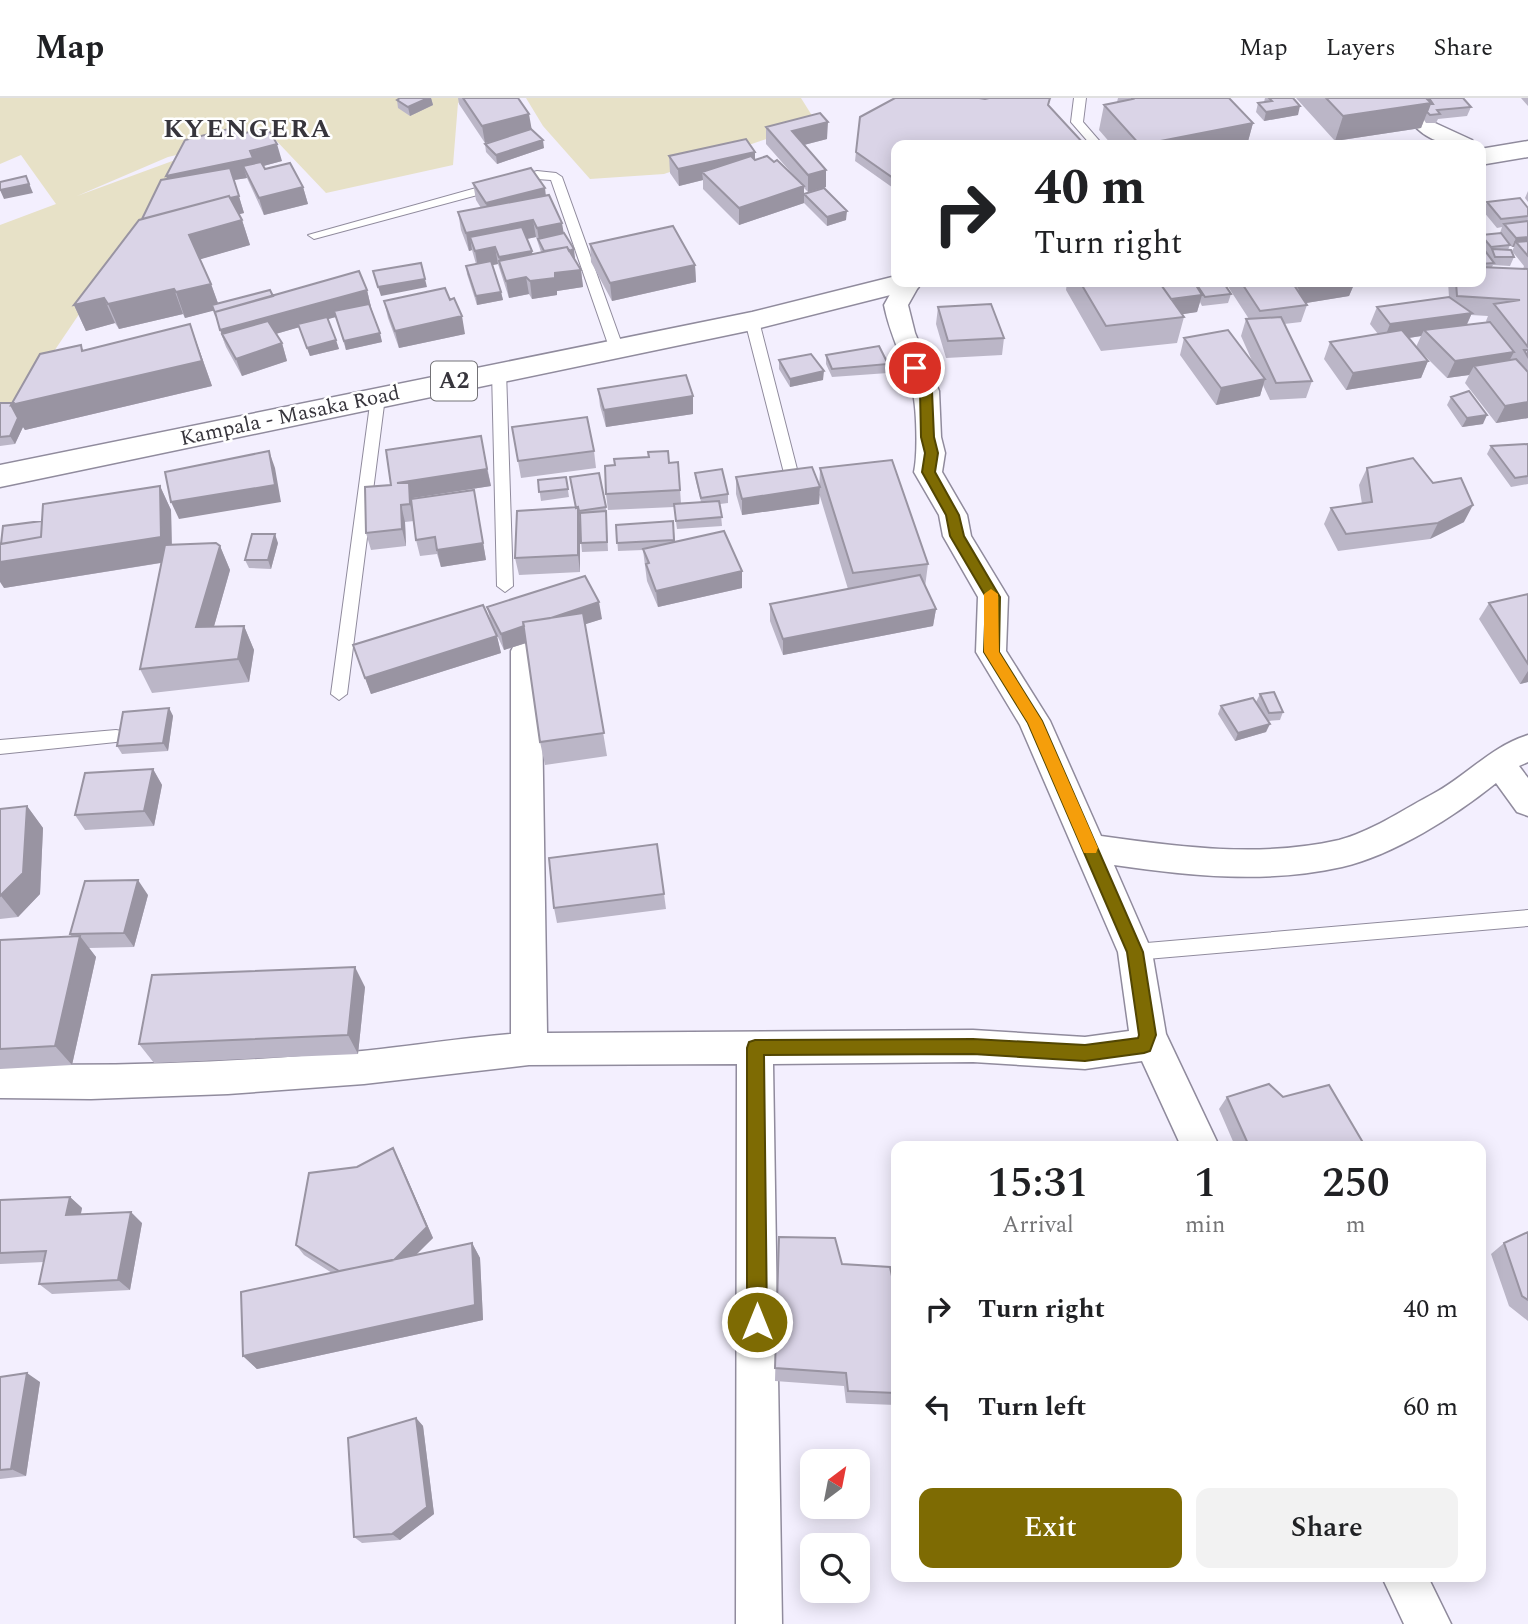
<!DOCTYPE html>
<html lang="en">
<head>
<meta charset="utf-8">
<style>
	:root { --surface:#fff; --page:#f2f2f2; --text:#202124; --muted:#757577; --line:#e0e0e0; --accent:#7e6b03 }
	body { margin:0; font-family:Spectral,serif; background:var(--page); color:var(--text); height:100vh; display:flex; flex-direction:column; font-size:26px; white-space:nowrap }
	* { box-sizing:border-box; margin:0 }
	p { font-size:23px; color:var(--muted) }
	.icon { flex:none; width:38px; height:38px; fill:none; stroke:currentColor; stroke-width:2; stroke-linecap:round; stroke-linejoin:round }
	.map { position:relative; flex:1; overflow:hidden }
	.details { position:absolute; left:891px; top:1043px; width:595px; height:441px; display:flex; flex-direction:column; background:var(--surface); border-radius:14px; box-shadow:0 4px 18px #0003 }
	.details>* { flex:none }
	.top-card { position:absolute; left:891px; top:42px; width:595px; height:147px; border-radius:14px; box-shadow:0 4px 18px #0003; background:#fff; color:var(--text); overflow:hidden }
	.needle { width:46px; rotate:32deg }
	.buttons { position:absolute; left:800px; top:1351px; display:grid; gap:14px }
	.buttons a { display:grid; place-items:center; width:70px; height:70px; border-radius:14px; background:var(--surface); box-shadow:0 4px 18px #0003; font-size:35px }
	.pin { position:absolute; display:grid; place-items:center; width:60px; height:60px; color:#fff; margin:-30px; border:4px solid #fff; border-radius:50%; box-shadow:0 2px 7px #0007 }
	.me { position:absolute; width:77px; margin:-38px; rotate:0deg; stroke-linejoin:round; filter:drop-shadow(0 0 5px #0008) }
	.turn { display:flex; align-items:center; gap:24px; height:147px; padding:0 28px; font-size:32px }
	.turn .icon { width:91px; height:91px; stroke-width:2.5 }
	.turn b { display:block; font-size:49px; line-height:60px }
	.eta { display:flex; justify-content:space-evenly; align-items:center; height:119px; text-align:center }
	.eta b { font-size:42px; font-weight:600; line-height:49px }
	.primary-button { display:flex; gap:14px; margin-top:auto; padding:14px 28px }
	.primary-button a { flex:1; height:80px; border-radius:14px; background:var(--accent); color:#fff; font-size:28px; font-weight:600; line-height:80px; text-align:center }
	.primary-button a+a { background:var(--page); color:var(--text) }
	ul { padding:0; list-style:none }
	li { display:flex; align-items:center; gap:21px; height:98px; padding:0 28px }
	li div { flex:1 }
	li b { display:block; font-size:26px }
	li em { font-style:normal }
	header { display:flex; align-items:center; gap:42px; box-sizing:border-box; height:98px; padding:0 35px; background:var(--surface); border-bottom:2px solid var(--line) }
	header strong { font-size:33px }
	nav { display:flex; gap:38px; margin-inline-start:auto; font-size:24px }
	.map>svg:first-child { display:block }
</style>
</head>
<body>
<header>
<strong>Map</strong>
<nav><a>Map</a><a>Layers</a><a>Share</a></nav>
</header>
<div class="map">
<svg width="1528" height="1526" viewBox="0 0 1528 1526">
	<rect width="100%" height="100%" fill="#f3effe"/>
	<path fill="#e7e1c7" d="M0 0H465L458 5 453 67 326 95 269 35 168 59 77 98 186 58 17 308 0 310V127L56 106 21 57 0 66Z
		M526 0H801L816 24 664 76 590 81 543 28Z"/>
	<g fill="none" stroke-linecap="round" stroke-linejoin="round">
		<defs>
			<path id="lane" d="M1074 0H1086L1083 24 1103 47H1091L1071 24Z
				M537 73 556 75 562 79 623 249 621 252H611L609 249 551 82 537 81 314 141 308 137Z
				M752 219 759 223 798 375 791 380 784 375 745 223Z
				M499 269 506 273 513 488 505 494 497 488 492 273Z
				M378 295 385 299 347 596 339 602 331 596 371 299Z
				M116 632 122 633 124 638 122 643 116 644 0 656V642Z
				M1528 812V828L1135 862 1129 860 1126 854 1129 848 1135 846Z"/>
			<path id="street" d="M1392 0H1414L1435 25 1472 42 1475 47C1430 49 1417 35 1392 0Z
				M897 184H921L908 207 915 235 939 293 941 339 945 355 942 374 967 417 971 438 1008 499 1006 553 1050 623 1101 738C1179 749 1261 760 1339 742 1370 734 1401 713 1429 698 1465 680 1489 649 1528 637V664L1519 668 1528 680V718L1517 714 1496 685C1455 718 1394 757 1342 769 1267 786 1189 778 1114 767L1152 854 1166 936 1219 1048H1181L1142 963 1085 971 973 964 773 966 782 1526H736L737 966 529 967 364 986 228 996 91 1001 0 1000V966C121 969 242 964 362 953 412 948 461 940 511 936V553L515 545 526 542 537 545 541 553 547 935 973 932 1085 939 1129 933 1118 854 1020 627 976 554 978 499 943 438 939 417 914 374C918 357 917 308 912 291 904 262 890 238 884 207Z
				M1382 1479H1428L1451 1526H1404Z"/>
			<path id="highway" d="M1528 43V59L1480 67V51Z
				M896 178V184H922L918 190 752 232 0 389V367L752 214Z"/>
		</defs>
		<use href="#lane" stroke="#908b9d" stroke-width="2"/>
		<use href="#street" stroke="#908b9d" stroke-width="3"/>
		<use href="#highway" stroke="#908b9d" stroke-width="3"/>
		<use href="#lane" fill="#fff" fill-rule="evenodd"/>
		<use href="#street" fill="#fff" fill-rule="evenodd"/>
		<use href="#highway" fill="#fff" fill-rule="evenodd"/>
	</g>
	<path fill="#bbb6c7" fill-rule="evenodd" d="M400 0H431L433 7 410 18 398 10 397 2Z
		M458 0H518L531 31 544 50 497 66 486 54 485 46 496 42 485 45 459 6Z
		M985 0H1052L896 47V92L855 63 856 54 985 1Z
		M1118 0H1229L1253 25 1247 47H1112L1099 32 1104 7 1117 4Z
		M1265 0H1293L1298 17 1264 23 1256 14 1258 5 1264 4Z
		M1296 0H1463L1471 9 1467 18 1438 21 1436 25H1426L1424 22 1421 30 1335 43Z
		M1521 0H1528V8Z
		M766 29 827 41 804 47 826 89 808 94 804 90V105L739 127 703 91V82L679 88 670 75 669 58 774 64 795 79 766 46Z
		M242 36 282 63 263 68 265 71 303 89 308 106 264 117 247 80 234 82 244 115 239 116 242 122 250 147 200 161 211 186 218 205 273 198 367 192 371 209 382 244 346 252 336 219 328 221 339 251 310 258 299 229 276 236 282 245 287 263 242 278 226 249 214 212 185 220 183 216 119 231 115 225 86 233 74 207 142 121 167 81Z
		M473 85 546 97 564 135 575 160H574L581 172 583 189 557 193V197L532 201 529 196 509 200 498 166 492 167 501 194 503 202 477 207 467 176 466 168 476 166 472 152 469 153 461 132 458 114 481 110 476 102ZM536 139 541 154 532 156 527 141Z
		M1528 93V104L1525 100Z
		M804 96 846 122 827 128 804 105Z
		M1487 104 1528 110V320L1496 325 1465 285 1469 277 1447 280 1418 251 1428 263 1421 280 1346 292 1324 261 1330 244 1378 236 1370 226 1377 209 1449 199 1448 184H1480V139L1481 137 1500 135 1502 129 1497 130 1483 113ZM1507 144 1512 149H1514L1512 153 1524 168 1523 171 1492 169 1493 167 1510 168 1514 159 1508 152 1510 147ZM1471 217 1488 218 1486 223 1487 225 1467 227ZM1421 238 1416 249 1409 240Z
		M590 146 695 167 696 184 612 203 591 164Z
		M1067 184H1223L1231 196 1228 205 1202 208 1200 204 1197 214 1182 216 1184 219 1177 245 1101 253 1066 192Z
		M1225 184H1355L1349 198 1306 205 1307 207 1301 224 1284 226 1312 283 1306 300 1270 302 1263 287 1260 298 1216 307 1180 257 1184 240 1253 265 1241 238 1246 221H1249Z
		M384 203 465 236 399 250 388 220Z
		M938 209 1004 240 1002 257 946 260 936 226Z
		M81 247 83 252 199 251 212 288 25 332 23 329 15 346 0 348V305H13Z
		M826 257 888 266V275L832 279 826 266Z
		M779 262 823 282 790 289 779 271Z
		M598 291 693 298V316L606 329 600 308Z
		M1451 299 1483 326 1462 329 1447 307Z
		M512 329 594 353 596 370 521 380Z
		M481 338 491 388 413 400V401L474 392 486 462 441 469 437 456 420 458 416 442 414 423 405 424 406 448 371 452 366 435 391 387Z
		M1528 346V386L1511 389 1487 356 1491 348Z
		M678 364 681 405 701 404 696 383 695 375 728 396V405L720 406 722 428 677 431 674 409 608 412 606 396 669 365Z
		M820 370 928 466 925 489 936 511 933 528 783 557 770 523V506L848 491 819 395Z
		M1367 370 1464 424 1430 441 1338 453 1324 426 1331 410 1362 406 1359 387Z
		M566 379 569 399 541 403 538 382Z
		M736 379 820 389 819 406 742 417 736 396Z
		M160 388 171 412 172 446 220 448 230 472 214 528H244L254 552 249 584 152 595 140 571 161 465 4 490 42 423Z
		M606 409 608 453 582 454 580 432V474L519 477 515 460 517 413Z
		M673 423 675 444 742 473V490L658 509 647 483 643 452 618 453 616 427Z
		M278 445 271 471 249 470 245 462Z
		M1528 496V584L1520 586 1479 521 1489 505Z
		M487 509 602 521 585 526 607 658 545 667 540 644 526 545 504 552 496 535 501 555 371 596 353 547 491 524Z
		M1260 596 1283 614 1280 622 1268 623 1266 634 1235 643 1218 616 1221 608 1259 610 1256 604Z
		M169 610 173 618 168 653 122 656 117 648Z
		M153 671 162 687 154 728 85 732 75 717Z
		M27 708 43 730 40 796 18 819 0 821V711Z
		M664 796 666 811 557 825 554 810Z
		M148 797 134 849 89 850 96 859 72 967 0 971V842L72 839 70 836Z
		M365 889 358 956 154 965 139 946Z
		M1227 999H1283L1365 1048H1235L1219 1011Z
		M399 1062 433 1140 415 1157 472 1145 480 1160 483 1222 257 1271 243 1258 332 1175 304 1157 296 1147 357 1069Z
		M70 1099 82 1110 81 1116 142 1125 130 1192 52 1196 39 1186 44 1164 0 1166V1102Z
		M1528 1134V1223L1509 1208 1491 1156 1504 1145Z
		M779 1139 842 1166 896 1197V1306L895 1307 846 1305 844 1288 775 1283Z
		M0 1279 40 1284 26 1378 0 1381Z
		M416 1320 423 1328 434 1416 400 1442 362 1445 354 1439Z"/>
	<path fill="#9994a2" d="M428 0H431L433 7 410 18 408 9Z
		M1431 5 1421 30 1335 43 1343 18Z
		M1300 8 1298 17 1264 23 1266 14Z
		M529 16 532 33 485 45 482 28Z
		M828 24 827 41 792 50V33Z
		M1253 25 1247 47H1142Z
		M543 42 544 50 497 66 496 57Z
		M277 46 282 63 256 70 243 68 247 80 234 82 244 115 148 139 172 95 166 78Z
		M755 54V71L702 74 703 82 679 88 678 71Z
		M826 72V89L808 94V77Z
		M26 78 33 95 4 101 0 92Z
		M804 88V105L739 127V110Z
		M303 89 308 106 264 117 259 100Z
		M545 90 547 107 489 122 486 105Z
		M847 113 846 122 827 128V119Z
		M242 122 250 147 198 162 189 137Z
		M533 122 536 139 474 152 470 139 472 152 469 153 466 135Z
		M562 125 565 142H539L537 130Z
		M1528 139V147L1516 144 1514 149H1512L1516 140Z
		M495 149 498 166 478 170 475 153Z
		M574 151 575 160 548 166 547 158Z
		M532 153 534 170 499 163 502 176 499 159Z
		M695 167 696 184 612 203 610 185Z
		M581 172 583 189 557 193V197L532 201 530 183 555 175Z
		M526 179 529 196 509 200 506 183Z
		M425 181 427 189 381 198 378 189Z
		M1338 184H1355L1349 198 1294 207 1299 190Z
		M211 186 220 211 185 220 176 194Z
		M174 191 183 216 119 231 108 206Z
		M367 192 371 209 229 249 222 236 226 249 220 232Z
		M501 194 503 202 477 207 476 198Z
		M1202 197 1197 214 1165 219 1169 202Z
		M104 200 115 225 86 233 74 207Z
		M1472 215 1464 232H1424L1421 238 1383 244 1390 226Z
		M462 218 465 236 399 250 395 233Z
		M190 226 212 288 25 332 23 329 15 346 10 338 11 307Z
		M380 235 382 244 346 252 344 243Z
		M336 242 339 251 310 258 307 250Z
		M282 245 287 263 242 278 236 261Z
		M1514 254 1505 271 1474 268 1469 277 1447 280 1455 263Z
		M1428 263 1421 280 1346 292 1353 275Z
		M824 273 823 282 790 289V281Z
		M1265 281 1260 298 1216 307 1221 290Z
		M693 298V316L606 329 604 312Z
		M1528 304V320L1496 325 1505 308Z
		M1487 317 1483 326 1462 329 1467 320Z
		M269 353 275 370 281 404 179 421 171 404Z
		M487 371 491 388 413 400 414 423 410 406 397 385Z
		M160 388 171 412 172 463 4 490 0 484V464Z
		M820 389 819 406 742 417V401Z
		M474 392 486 462 441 469 437 452Z
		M401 407 405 424 406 448 402 431Z
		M1473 407 1464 424 1430 441 1438 425Z
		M578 409 580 426V474L578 457Z
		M275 436 278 445 271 471 268 462Z
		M220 448 230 472 207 553 196 529Z
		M742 473V490L658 509 656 493Z
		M599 504 602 521 504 552 501 536Z
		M936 511 933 528 783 557V541Z
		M244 528 254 552 249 584 238 561Z
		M497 538 501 555 371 596 365 580Z
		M1528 573V584L1520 586Z
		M169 610 173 618 168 653 163 645Z
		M1270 626 1266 634 1235 643 1238 635Z
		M153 671 162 687 154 728 144 713Z
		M27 708 43 730 40 796 18 819 1 798Z
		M138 782 148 797 134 849 124 835Z
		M80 838 96 859 72 967 55 948Z
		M355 869 365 889 358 956 348 937Z
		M393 1050 399 1062 433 1140 394 1179Z
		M70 1099 82 1110 78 1128 66 1117Z
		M131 1114 142 1125 130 1192 118 1182Z
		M472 1145 480 1160 483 1222 257 1271 243 1258Z
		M27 1275 40 1284 26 1378 11 1371Z
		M416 1320 423 1328 434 1416 400 1442 392 1436Z"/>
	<path fill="#dad4e7" stroke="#9994a2" stroke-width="2" d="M400 0H428L408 9 397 2Z
		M463 0H518L529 16 482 28Z
		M895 0H979L985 1 989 0H1050L1048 7 1085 47H896V82L856 54 860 19Z
		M1132 0H1229L1253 25 1140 47 1104 7 1133 1Z
		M1269 0H1293L1300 8 1266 14 1258 5 1272 3Z
		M1326 0H1426L1431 5 1343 18Z
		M1429 0H1463L1471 9 1437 12 1440 16 1430 17 1427 14 1430 6H1433Z
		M820 15 828 24 792 33 826 72 808 77 766 29Z
		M236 29 242 36 267 29 277 46 250 53 253 60 166 78 185 42Z
		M531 31 543 42 496 57 485 46Z
		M746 41 755 54 678 71 669 58Z
		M751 58 755 62 767 58 774 64 777 62 804 88 739 110 702 74Z
		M261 64 265 71 290 65 303 89 259 100 243 68Z
		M230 70 239 98 230 100 229 98 142 121 161 82Z
		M531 70 545 90 486 105 473 85Z
		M26 78 29 86 0 92V84Z
		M824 90 847 113 827 119 804 96Z
		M549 97 562 125 537 130 533 122 466 135 458 114Z
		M229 98 242 122 189 137 211 186 176 194 174 191 108 206 104 200 74 207 139 122Z
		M1520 100 1528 110V118L1501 121 1487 104Z
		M1528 123V139L1516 140 1504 126Z
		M673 128 695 167 610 185 590 146Z
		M522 129 532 153 499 159 495 149 475 153 470 139Z
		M564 135 574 151 569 153 567 149 544 153 538 141Z
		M1501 135 1510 147 1491 149 1481 137Z
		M1528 143V158L1516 144Z
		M567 149 581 172 555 175V180L530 183 526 179 506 183 499 163Z
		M1480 150H1483L1494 165 1480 166Z
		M1492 151 1511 152 1514 159H1495Z
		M491 163 501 194 476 198 466 168Z
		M421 165 425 181 378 189 373 173Z
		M1480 169 1528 171V249L1494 206 1520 202 1457 198 1456 184H1480Z
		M359 173 367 192 220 232 215 214Z
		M1080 184H1159L1184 219 1106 228Z
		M1159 184H1194L1202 197 1171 201Z
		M1195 184H1223L1231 196 1205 199Z
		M1241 184H1292L1307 207 1260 213Z
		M1295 184H1338L1299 190Z
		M445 190 450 202 454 200 462 218 395 233 384 203Z
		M270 192 273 198 215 214 216 218 212 207Z
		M1449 199 1472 215 1390 226 1377 209Z
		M369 206 380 235 344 243 334 213Z
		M991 206 1004 240 948 243 938 209Z
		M327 219 336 242 307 250 298 226Z
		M1281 219 1312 283 1276 285 1246 221Z
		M268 223 282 245 236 261 222 236Z
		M1490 224 1514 254 1455 263 1424 232Z
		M190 226 202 263 11 307 40 256 81 247 82 253Z
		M1228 232 1265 281 1221 290 1184 240Z
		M1402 232 1428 263 1353 275 1330 244Z
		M879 248 888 266 832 271 826 257Z
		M1524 252H1528V259Z
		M811 256 824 273 790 281 779 262Z
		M1516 261 1528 274V304L1505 308 1474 268Z
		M686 277 693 298 604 312 598 291Z
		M1469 293 1487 317 1467 320 1451 299Z
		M0 305H13L11 307 18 320 10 338 0 339Z
		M587 319 594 353 518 363 512 329Z
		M481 338 487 371 397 385H409L410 406 401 407 402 431 366 435 365 389 391 387 386 352Z
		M1528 346V378L1515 380 1491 348Z
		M269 353 275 387 171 404 165 374Z
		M668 353 669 365 678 364 680 392 606 396 605 368 615 367 614 361 649 359 648 354Z
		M1413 360 1433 385 1461 380 1473 407 1438 425 1346 436 1331 410 1372 404 1367 370Z
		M892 362 928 466 853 475 820 370Z
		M812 369 820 389 742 401 736 379Z
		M722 371 728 396 701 400 695 375Z
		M599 375 606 409 579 413 578 409 576 410 570 379Z
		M566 379 568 391 539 394 538 382Z
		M160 388 161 439 0 464V446L41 439 43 406Z
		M474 392 483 445 437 452 435 439 416 442 411 401Z
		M719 403 722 419 676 423 674 406Z
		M578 409V457L515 460 517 413Z
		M606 413 607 444 581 445 580 415Z
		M42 423 41 439 1 446 3 428Z
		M673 423 674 442 617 445 616 427Z
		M724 433 742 473 656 493 646 466 649 465 643 451Z
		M252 436H275L268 462H245Z
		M216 445 220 448 196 529 244 528 238 561 140 571 165 447Z
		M920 477 936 511 783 541 770 506Z
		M585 478 599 504 551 520 523 524 524 528 501 536 487 509Z
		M1528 496V566L1489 505Z
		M483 507 497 538 365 580 353 547Z
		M583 515 604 635 540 644 523 524Z
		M1274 594 1283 614 1269 615 1260 596Z
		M1253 600 1270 626 1238 635 1221 608Z
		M169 610 163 645 117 648 123 614Z
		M153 671 144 713 75 717 85 675Z
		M27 708 23 775 0 798V711Z
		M657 746 664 796 554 810 549 760Z
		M138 782 124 835 70 836 85 783Z
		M80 838 55 948 0 951V842Z
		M355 869 348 937 139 946 152 877Z
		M1269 986 1283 999 1329 987 1365 1048H1249L1227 999Z
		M393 1050 427 1129 394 1162 339 1173 296 1147 309 1075 357 1069Z
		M70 1099 66 1117 131 1114 118 1182 39 1186 46 1153 0 1155V1102Z
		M1528 1134V1202L1522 1198 1504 1145Z
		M779 1139 835 1140 842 1166 890 1169 896 1197V1295L848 1293 846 1275 775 1270Z
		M472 1145 475 1207 243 1258 241 1194Z
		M27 1275 11 1371 0 1372V1279Z
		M416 1320 427 1409 392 1436 354 1439 348 1340Z"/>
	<path fill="#7e6b03" stroke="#524602" stroke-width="2" d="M915 266 922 270 932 293 934 339 938 355 935 374 959 417 964 438 1000 499 999 554 1042 623 1143 854 1156 937 1150 953 1144 955 1085 963 973 956 764 957 767 1224 764 1231 757 1234 750 1231 747 1224V950L749 944 755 942 973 941 1085 947 1138 940 1139 937 1127 854 1028 625 984 554 986 499 950 438 946 417 922 374 925 355 921 339 920 293 909 270Z"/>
	<path fill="#f59e0b" d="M991 491 998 496 999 554 1042 623 1098 750 1096 755H1084L1028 625 984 554V496Z"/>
	<g text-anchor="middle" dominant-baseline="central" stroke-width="5" stroke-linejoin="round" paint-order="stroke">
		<g font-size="21" fill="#37353c" stroke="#fff">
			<text transform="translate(290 318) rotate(-12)">Kampala - Masaka Road</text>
		</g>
		<rect fill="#fff" stroke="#737276" stroke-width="2" x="431" y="263.5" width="46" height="39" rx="5"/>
		<g font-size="23" font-weight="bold" fill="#37353c">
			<text x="454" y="283">A2</text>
		</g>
		<g font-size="26" font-weight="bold" letter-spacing="2" fill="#37353c" stroke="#fff">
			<text x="248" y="31">KYENGERA</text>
		</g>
	</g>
</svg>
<div class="buttons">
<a><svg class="needle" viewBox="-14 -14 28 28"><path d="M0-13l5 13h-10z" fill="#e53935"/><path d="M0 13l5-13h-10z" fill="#757577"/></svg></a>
<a><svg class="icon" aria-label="search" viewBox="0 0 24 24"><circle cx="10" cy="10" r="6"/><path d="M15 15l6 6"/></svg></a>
</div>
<div class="pin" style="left:915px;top:270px;background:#d93025"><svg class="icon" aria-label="arrive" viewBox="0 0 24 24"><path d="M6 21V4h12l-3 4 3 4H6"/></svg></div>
<svg class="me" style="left:757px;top:1224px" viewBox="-20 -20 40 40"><circle r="17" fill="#7e6b03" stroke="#fff" stroke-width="3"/><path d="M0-11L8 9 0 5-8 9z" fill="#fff"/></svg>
<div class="top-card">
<div class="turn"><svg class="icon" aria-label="right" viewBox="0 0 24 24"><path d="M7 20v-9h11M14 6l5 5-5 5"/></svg><div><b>40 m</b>Turn right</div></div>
</div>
<section class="details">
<div class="eta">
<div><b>15:31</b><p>Arrival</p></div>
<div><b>1</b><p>min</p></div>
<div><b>250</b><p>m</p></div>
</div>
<ul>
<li><svg class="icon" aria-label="right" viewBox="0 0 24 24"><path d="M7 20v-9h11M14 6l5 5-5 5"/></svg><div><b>Turn right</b></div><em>40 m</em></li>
<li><svg class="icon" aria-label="left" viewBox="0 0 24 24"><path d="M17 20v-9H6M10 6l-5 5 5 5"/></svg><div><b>Turn left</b></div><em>60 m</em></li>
</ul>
<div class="primary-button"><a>Exit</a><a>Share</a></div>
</section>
</div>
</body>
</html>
